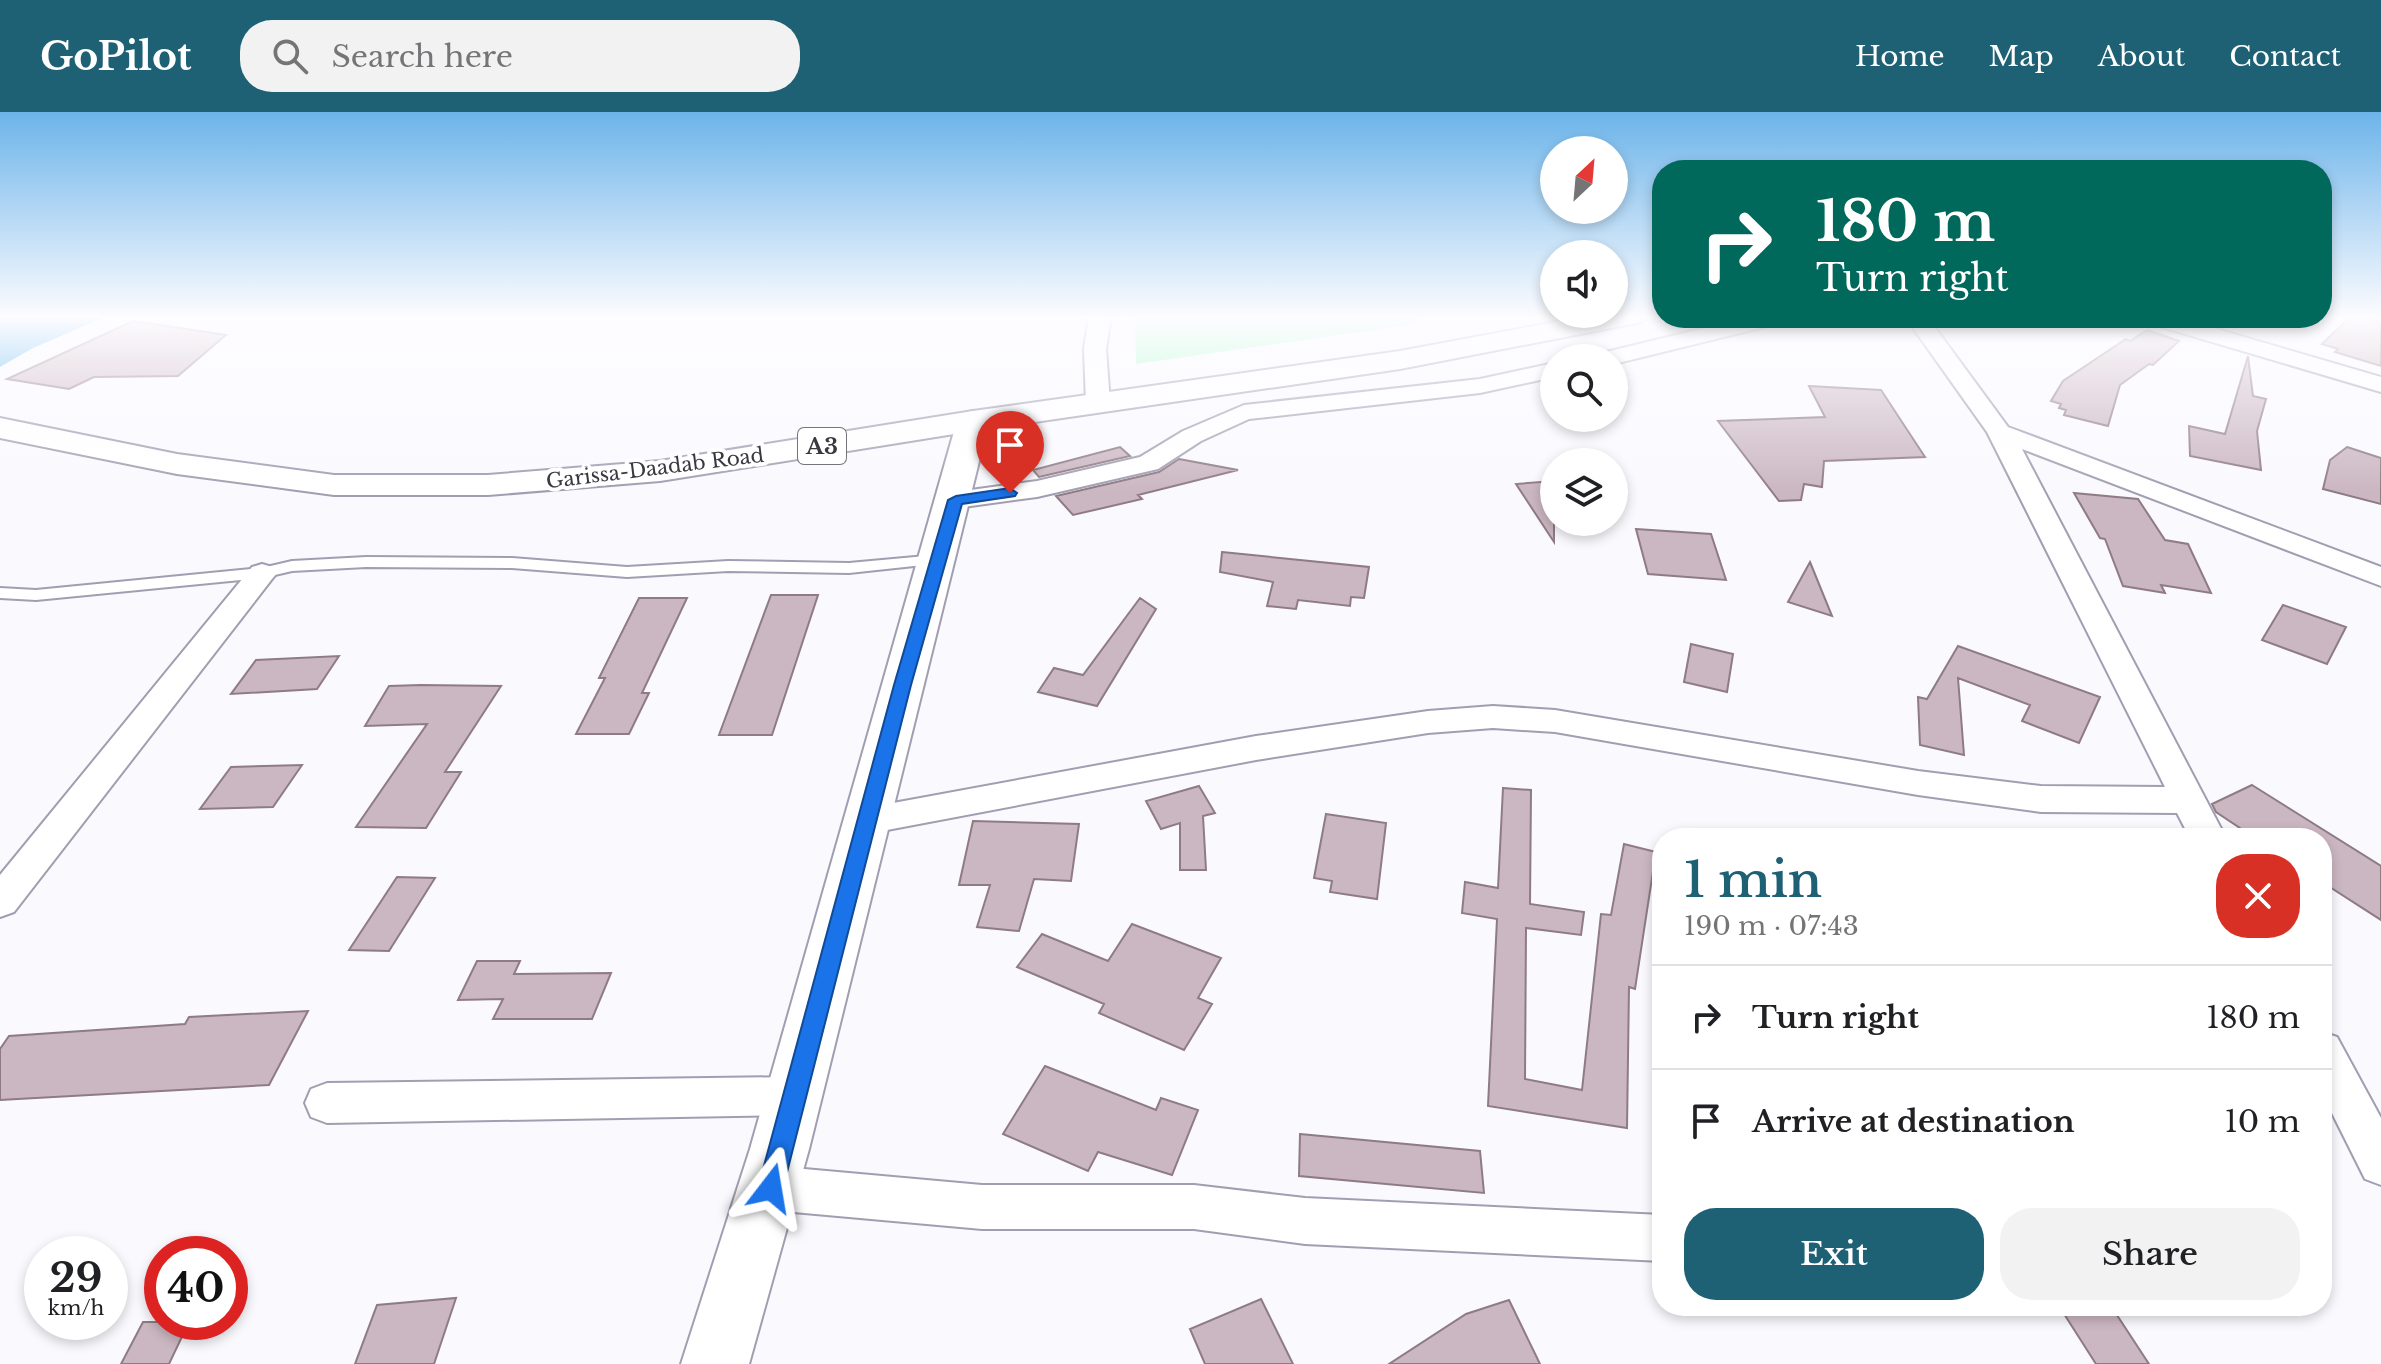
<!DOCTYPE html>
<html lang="en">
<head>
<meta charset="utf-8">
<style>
	:root { --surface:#fff; --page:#f2f2f2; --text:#202124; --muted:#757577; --line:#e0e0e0; --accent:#1e6074 }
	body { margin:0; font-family:"Libre Baskerville",serif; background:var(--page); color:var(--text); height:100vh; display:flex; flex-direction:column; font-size:30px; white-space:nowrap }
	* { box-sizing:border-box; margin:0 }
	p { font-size:26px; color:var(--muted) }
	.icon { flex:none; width:44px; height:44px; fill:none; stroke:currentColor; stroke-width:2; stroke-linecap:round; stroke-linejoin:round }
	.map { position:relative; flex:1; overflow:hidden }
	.panel { position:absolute; left:1652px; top:716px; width:680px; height:488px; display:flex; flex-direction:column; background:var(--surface); border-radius:32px; box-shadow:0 4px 12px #0003 }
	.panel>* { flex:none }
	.guide { position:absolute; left:1652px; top:48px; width:680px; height:168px; border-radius:32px; box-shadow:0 4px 12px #0003; background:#00695c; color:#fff; overflow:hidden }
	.needle { width:52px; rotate:26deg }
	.tools { position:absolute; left:1540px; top:24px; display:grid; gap:16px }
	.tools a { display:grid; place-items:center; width:88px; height:88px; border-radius:50%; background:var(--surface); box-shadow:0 4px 12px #0003; font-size:40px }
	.speed { position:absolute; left:24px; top:1124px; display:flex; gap:16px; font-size:40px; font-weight:700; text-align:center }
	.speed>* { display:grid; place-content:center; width:104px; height:104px; border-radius:50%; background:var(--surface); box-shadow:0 4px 12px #0003; line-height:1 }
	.speed small { font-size:20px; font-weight:400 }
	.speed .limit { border:12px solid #d22; background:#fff; color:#111 }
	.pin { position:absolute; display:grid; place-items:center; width:68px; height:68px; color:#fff; margin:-82px -34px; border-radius:50% 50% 50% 0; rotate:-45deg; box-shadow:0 0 8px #0007 }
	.pin .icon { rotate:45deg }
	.me { position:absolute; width:88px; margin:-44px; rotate:14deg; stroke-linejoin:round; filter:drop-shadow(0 0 6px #0008) }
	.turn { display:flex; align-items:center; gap:28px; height:168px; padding:0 32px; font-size:36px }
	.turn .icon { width:104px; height:104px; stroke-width:2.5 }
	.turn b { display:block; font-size:56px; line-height:68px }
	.round { display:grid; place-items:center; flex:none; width:84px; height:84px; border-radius:32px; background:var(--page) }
	.head { display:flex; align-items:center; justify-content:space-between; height:136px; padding:0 32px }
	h1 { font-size:48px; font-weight:600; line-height:60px; color:var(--accent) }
	.button { display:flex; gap:16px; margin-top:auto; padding:16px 32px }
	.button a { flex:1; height:92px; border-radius:32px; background:var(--accent); color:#fff; font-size:32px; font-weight:600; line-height:92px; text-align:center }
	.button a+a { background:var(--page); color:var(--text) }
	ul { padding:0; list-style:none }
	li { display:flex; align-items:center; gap:24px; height:104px; padding:0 32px; border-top:2px solid var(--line) }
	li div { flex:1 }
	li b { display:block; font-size:30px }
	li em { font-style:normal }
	header { display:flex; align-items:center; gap:48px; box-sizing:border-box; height:112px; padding:0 40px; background:var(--accent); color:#fff }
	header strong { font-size:38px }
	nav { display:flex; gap:44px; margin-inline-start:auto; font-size:28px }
	.search { width:560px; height:72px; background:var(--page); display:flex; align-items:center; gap:20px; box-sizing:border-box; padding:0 28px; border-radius:32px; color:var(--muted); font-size:30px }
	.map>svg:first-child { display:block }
</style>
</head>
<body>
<header>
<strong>GoPilot</strong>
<div class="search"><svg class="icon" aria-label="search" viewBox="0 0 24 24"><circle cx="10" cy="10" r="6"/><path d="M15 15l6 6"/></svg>Search here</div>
<nav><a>Home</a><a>Map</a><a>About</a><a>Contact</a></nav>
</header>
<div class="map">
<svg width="2381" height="1252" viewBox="0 0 2381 1252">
	<rect width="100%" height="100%" fill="#faf9fe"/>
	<path fill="#a8fdc8" d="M1135 204H1412L1423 211 1136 252Z"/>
	<path fill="#52b3ee" d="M0 204H107L33 236 0 255Z"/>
	<path fill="#cbb7c1" stroke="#8e7b84" stroke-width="2" d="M2351 204 2381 209V254L2335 240 2338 237 2322 232Z
		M133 209 226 223 178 264 94 265 69 277 7 267Z
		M2147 218 2179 229 2153 253 2149 252 2120 273 2108 314 2064 303 2066 298 2059 296 2061 292 2051 289 2063 269 2126 227 2130 229Z
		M2248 244 2253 284 2266 287 2257 319 2261 358 2190 344 2189 314 2225 322Z
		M1809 274 1881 278 1925 345 1824 349 1822 375 1804 372 1801 388 1779 389 1718 309 1825 305Z
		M1120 335 1130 344 1039 365 1033 358Z
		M2347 335 2381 346V392L2323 377 2330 348Z
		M1179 347 1238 358 1138 383 1142 387 1073 403 1056 384 1159 360Z
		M1554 369V430L1516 372Z
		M2074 381 2138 387 2165 428 2188 432 2211 481 2161 473 2165 481 2123 474 2105 427 2100 426Z
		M1636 417 1711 422 1726 468 1648 462Z
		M1222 440 1369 455 1364 486 1351 485 1350 494 1298 488 1296 497 1267 494 1273 470 1220 460Z
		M1810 450 1832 504 1788 490Z
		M771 483H818L772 623H719Z
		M639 486H687L642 581H649L629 622H576L605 566H599Z
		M1140 486 1156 497 1097 594 1038 580 1054 556 1083 563Z
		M2283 493 2346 515 2327 552 2262 528Z
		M1691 532 1733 542 1727 580 1684 570Z
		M1958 534 2100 585 2079 631 2022 609 2030 593 1958 566 1964 643 1920 633 1918 585 1927 587Z
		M339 544 317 577 231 582 256 548Z
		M421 573 501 574 445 660H461L426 716 356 715 427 612 365 614 389 574Z
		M302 653 273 695 200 697 231 655Z
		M2252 673 2381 754V808L2322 770V726H2255L2216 700 2212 692Z
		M1199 674 1215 701 1203 704 1206 758H1180V711L1161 717 1146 689Z
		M1503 676 1531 678 1530 792 1584 800 1581 823 1526 816 1525 967 1582 978 1601 802 1611 803 1624 732 1656 740 1635 877 1629 875 1627 1016 1488 994 1497 807 1462 801 1465 770 1498 776Z
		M1326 702 1386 711 1377 787 1330 780 1332 769 1314 766Z
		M973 709 1079 712 1071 769 1034 767 1019 819 977 815 990 773H959Z
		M397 765 435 766 389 839 349 838Z
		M1132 812 1221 846 1198 886 1212 892 1184 938 1099 901 1104 892 1017 855 1042 822 1108 849Z
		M477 849H520L514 862 611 861 592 907H493L503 887 458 888Z
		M308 899 269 973 0 988V937L9 924 185 912 189 905Z
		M1045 954 1156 998 1161 986 1198 998 1172 1063 1098 1040 1088 1059 1003 1022Z
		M1300 1022 1480 1039 1484 1081 1299 1064Z
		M456 1186 434 1252H355L377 1193Z
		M1261 1187 1293 1252H1205L1190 1217Z
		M1509 1188 1540 1252H1389L1466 1202Z
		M2059 1194H2111L2149 1252H2096Z
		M143 1210H189L169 1252H121Z"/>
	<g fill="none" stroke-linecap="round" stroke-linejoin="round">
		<defs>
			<path id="service" d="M937 443 942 445V451L849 461 728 459 627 465 512 456 366 455 292 459 262 466 36 488 0 486V476L36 478 262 456 292 449 366 445 512 446 627 455 728 449 849 451Z"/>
			<path id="minor" d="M1089 204H1111L1106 237 1110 291 1107 296H1089L1086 291 1084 237Z
				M1746 206H1784L1781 211 1614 252V246H1599L1602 241Z
				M1906 206H1928L2008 315 2381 455V474L2022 337 2226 726H2190L2177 701 2041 700 1918 683 1555 620 1493 616 1428 621 1256 648 866 722 853 718 848 709 853 700 866 696 1256 624 1428 599 1493 594 1555 598 1918 659 2041 674 2165 675 1987 320Z
				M2145 206H2179L2381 265V280L2148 211Z
				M1554 251V265L1480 281 1249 307 1201 329 1158 357 1037 385 956 396 946 394 942 388 946 382 956 380 1037 369 1140 345 1183 319 1244 293 1480 267Z
				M262 452 272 455 277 461 272 467 14 800 0 805V763L252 455Z
				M2322 920 2337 925 2381 1006V1073L2365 1067 2322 981Z
				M793 965 809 970 815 984 809 998 793 1003 327 1011 311 1005 305 991 311 977 327 971Z
				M771 1054 982 1073H1194L1305 1086 1662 1103V1149L1305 1132 1194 1117H982L771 1098 754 1091 747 1076 754 1061Z"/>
			<path id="tertiary" d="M973 299 984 302 989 309 809 1037 749 1252H681L750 1037 957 309 962 302Z"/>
			<path id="trunk" d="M1587 204H1646L1642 210 1632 212 1400 257 973 319 660 369 488 383H334L177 362 0 326V306L177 342 334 363H488L660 349 973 299 1400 239Z"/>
		</defs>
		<use href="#service" stroke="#a19eb1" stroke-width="4"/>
		<use href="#minor" stroke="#a19eb1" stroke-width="4"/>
		<use href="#tertiary" stroke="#a19eb1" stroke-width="4"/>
		<use href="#trunk" stroke="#a19eb1" stroke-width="4"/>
		<use href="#service" fill="#fff" fill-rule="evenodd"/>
		<use href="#minor" fill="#fff" fill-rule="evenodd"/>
		<use href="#tertiary" fill="#fff" fill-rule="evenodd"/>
		<use href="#trunk" fill="#fff" fill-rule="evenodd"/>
	</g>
	<linearGradient id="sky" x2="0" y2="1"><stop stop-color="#6cb4ea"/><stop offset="0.54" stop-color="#fdfcff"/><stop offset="1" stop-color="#fdfcff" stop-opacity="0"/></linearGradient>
	<rect width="2381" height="379" fill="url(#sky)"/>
	<path fill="#1a73e8" stroke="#114b97" stroke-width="2" d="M1010 376 1017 381 1015 384 962 392 911 573 783 1076 780 1084 771 1088 762 1084 758 1076 894 573 948 388 956 384Z"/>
	<g text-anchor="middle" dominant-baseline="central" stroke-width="8" stroke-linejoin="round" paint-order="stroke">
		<g font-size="20" fill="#3a3840" stroke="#fff">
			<text transform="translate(655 356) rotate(-7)">Garissa-Daadab Road</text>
		</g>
		<rect fill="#fff" stroke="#757479" stroke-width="2" x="798" y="316" width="48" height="36" rx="6"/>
		<g font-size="22" font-weight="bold" fill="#3a3840">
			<text x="822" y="334">A3</text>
		</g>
	</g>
</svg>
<div class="tools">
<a><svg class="needle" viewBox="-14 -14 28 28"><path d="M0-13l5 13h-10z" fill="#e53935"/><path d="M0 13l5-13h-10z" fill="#757577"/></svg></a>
<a><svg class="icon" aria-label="sound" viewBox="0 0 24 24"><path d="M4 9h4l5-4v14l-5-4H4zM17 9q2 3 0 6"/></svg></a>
<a><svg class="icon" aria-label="search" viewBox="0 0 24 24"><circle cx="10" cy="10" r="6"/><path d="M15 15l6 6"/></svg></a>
<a><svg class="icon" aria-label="layers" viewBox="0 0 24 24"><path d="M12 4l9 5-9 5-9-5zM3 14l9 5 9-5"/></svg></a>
</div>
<div class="speed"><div>29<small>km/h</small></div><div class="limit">40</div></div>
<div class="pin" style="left:1010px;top:381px;background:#d93025"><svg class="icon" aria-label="arrive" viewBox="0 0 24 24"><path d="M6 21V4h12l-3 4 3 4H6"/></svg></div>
<svg class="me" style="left:771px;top:1076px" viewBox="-20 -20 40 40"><path d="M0-17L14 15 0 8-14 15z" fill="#1a73e8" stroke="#fff" stroke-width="4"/></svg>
<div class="guide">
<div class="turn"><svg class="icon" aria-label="right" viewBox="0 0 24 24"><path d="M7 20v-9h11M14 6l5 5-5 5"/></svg><div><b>180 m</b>Turn right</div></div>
</div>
<section class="panel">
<div class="head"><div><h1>1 min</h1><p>190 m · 07:43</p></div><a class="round" style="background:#d93025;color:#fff"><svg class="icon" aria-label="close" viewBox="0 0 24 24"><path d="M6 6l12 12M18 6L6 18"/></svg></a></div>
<ul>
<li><svg class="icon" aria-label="right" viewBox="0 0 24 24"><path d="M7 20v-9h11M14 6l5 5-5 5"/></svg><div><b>Turn right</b></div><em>180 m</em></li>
<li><svg class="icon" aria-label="arrive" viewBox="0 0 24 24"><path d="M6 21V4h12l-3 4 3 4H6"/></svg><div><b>Arrive at destination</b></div><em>10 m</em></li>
</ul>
<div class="button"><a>Exit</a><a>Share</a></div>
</section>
</div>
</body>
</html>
